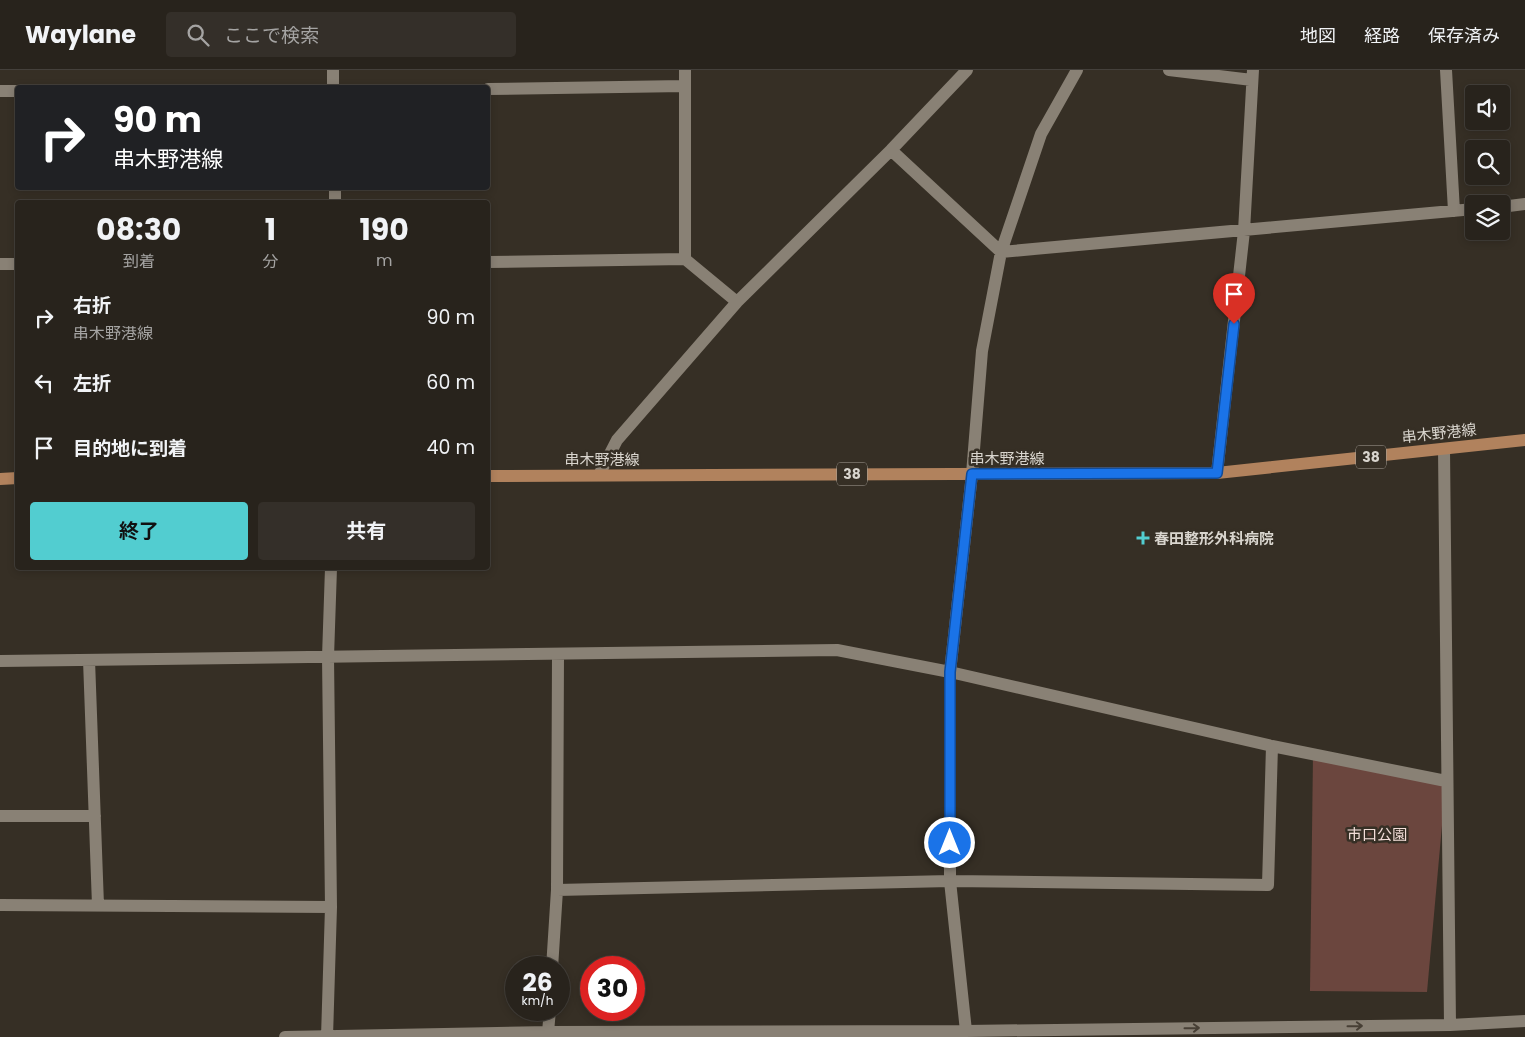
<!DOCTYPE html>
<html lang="ja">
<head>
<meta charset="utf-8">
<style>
	:root { --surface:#28231c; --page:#342f29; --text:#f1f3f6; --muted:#a5a4a3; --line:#44403b; --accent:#52cdd0 }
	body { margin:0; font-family:Poppins,"Noto Sans JP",sans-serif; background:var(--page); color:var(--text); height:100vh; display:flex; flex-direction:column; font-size:19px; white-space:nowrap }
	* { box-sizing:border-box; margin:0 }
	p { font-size:16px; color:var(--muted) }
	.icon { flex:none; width:28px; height:28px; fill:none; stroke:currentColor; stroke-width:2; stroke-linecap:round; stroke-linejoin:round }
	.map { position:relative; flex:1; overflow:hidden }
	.details { position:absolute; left:15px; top:130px; width:475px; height:370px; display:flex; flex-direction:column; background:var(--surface); border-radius:5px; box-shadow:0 2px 8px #0003,0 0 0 1px var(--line) }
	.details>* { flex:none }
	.banner { position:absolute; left:15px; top:15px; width:475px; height:105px; border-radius:5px; box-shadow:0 2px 8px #0003,0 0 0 1px var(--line); background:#202124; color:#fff; overflow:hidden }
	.buttons { position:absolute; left:1465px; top:15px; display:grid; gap:10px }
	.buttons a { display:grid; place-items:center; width:45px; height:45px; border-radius:5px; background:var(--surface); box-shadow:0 2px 8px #0003,0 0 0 1px var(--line); font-size:25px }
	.speed { position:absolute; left:505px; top:886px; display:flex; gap:10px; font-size:25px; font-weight:700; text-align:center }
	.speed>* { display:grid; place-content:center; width:65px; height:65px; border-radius:50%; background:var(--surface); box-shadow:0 2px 8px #0003,0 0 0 1px var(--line); line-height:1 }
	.speed small { font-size:12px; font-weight:400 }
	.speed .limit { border:8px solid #d22; background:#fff; color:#111 }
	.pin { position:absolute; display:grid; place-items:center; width:42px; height:42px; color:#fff; margin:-51px -21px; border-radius:50% 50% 50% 0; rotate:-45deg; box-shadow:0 0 5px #0007 }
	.pin .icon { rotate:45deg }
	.me { position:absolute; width:55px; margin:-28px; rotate:0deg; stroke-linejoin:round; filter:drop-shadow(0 0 4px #0008) }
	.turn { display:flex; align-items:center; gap:18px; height:105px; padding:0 15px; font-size:22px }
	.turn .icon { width:65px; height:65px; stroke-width:2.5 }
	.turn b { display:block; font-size:35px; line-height:42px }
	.eta { display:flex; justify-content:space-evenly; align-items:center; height:85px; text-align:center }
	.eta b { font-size:30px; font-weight:700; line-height:35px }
	.cta { display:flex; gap:10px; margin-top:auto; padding:10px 15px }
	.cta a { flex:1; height:58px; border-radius:5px; background:var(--accent); color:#111; font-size:20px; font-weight:700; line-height:58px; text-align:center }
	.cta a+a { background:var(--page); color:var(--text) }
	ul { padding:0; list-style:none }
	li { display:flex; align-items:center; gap:15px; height:65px; padding:0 15px }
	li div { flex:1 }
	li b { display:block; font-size:19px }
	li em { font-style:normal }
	header { display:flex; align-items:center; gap:30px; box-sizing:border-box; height:70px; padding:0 25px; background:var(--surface); border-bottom:1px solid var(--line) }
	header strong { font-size:24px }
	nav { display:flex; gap:28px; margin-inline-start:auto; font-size:18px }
	.search { width:350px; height:45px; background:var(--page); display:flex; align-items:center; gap:12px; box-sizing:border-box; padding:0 18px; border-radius:5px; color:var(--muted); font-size:19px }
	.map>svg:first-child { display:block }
</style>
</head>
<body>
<header>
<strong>Waylane</strong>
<div class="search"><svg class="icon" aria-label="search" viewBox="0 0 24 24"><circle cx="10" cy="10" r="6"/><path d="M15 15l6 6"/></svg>ここで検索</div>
<nav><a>地図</a><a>経路</a><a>保存済み</a></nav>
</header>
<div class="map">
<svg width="1525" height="967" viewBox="0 0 1525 967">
	<rect width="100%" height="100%" fill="#362f25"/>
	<path fill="#6b463e" d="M1313 685 1446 711 1427 922 1310 921Z"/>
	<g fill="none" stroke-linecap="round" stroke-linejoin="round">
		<path stroke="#898175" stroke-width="12" d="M685 0V189
			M1169 0 1252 10
			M1446 0 1454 141
			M333 18V0
			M488 19 684 16
			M0 21H18
			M891 80 1001 182 1474 139
			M335 118V132
			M1501 137 1525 134
			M488 192 685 189 737 232
			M0 194H18
			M1444 379 1450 955
			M1217 403 1244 161 1253 0
			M599 405 617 370 737 232 891 80 967 0
			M89 590 98 835
			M0 591 837 580 950 602 1272 676 1446 711
			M0 746H95
			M557 820 950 811 1268 815 1272 676
			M0 835 331 837
			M552 898 557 820 558 585
			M966 961 950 811V602L972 404 982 281 1001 182 1041 64 1077 0
			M548 962 550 940
			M285 967 548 962 966 961 1450 955 1525 951
			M327 967 331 837 328 587 331 498"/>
		<path stroke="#b1825d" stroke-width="12" d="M488 406 1217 403 1525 370
			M0 409 18 408"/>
	</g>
	<defs><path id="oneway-shaft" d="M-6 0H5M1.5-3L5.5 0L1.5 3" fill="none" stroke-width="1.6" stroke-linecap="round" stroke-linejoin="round" transform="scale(1.25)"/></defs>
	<g stroke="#473f35">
		<use href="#oneway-shaft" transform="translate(1355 956) rotate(-1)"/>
		<use href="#oneway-shaft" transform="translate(1192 958) rotate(-1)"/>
	</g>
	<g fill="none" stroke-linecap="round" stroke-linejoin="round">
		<defs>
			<path id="route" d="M950 773V602L972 404 1217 403 1234 254"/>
		</defs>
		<use href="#route" stroke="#114b97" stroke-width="12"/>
		<use href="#route" stroke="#1a73e8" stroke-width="9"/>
	</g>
	<path fill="#52cdd0" stroke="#362f25" stroke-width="2" d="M1140.5 460.5h5v5h5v5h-5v5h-5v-5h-5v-5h5z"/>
	<g text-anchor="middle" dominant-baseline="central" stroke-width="5" stroke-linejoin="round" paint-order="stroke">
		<g fill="#362f25" stroke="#a8a39b" stroke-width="1">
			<rect x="1356" y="375.5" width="30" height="23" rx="4"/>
			<rect x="837" y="392.5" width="30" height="23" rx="4"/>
		</g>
		<g font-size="14" font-weight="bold" fill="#d9d5ce">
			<text x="1371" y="387">38</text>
			<text x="852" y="404">38</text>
		</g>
		<g font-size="15" fill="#d9d5ce" stroke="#362f25">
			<text transform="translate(1439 363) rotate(-6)">串木野港線</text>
			<text x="1007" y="388">串木野港線</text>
			<text x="602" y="389">串木野港線</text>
		</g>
		<g font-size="15" font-weight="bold" fill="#d9d5ce" stroke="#362f25" text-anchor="start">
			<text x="1154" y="468">春田整形外科病院</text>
		</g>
		<g font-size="15" fill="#f3ded9" stroke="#362f25">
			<text x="1377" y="764">市口公園</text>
		</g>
	</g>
</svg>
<div class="buttons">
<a><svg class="icon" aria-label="sound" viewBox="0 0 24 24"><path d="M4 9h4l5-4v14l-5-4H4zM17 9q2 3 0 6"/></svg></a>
<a><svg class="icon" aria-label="search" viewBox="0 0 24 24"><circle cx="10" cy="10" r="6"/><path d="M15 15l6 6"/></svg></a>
<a><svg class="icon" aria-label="layers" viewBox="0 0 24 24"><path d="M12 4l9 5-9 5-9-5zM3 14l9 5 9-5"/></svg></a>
</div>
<div class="speed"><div>26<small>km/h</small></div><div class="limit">30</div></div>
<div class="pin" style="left:1234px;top:254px;background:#d93025"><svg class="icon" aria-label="arrive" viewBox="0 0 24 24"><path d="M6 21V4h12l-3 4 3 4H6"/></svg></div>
<svg class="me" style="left:950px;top:773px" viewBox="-20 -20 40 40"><circle r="17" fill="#1a73e8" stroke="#fff" stroke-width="3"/><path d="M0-11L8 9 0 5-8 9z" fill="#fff"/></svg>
<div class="banner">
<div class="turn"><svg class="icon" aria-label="right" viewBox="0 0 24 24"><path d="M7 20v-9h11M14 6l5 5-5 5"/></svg><div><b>90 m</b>串木野港線</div></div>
</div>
<section class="details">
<div class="eta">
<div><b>08:30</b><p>到着</p></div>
<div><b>1</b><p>分</p></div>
<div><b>190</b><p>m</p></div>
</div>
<ul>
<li><svg class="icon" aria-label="right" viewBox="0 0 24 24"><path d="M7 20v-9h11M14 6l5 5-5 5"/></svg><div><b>右折</b><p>串木野港線</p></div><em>90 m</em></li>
<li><svg class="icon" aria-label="left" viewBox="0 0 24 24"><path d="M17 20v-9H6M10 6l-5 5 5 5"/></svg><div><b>左折</b></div><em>60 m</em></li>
<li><svg class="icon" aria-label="arrive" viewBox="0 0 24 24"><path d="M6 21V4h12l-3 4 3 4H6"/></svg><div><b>目的地に到着</b></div><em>40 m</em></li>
</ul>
<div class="cta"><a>終了</a><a>共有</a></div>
</section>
</div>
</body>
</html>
